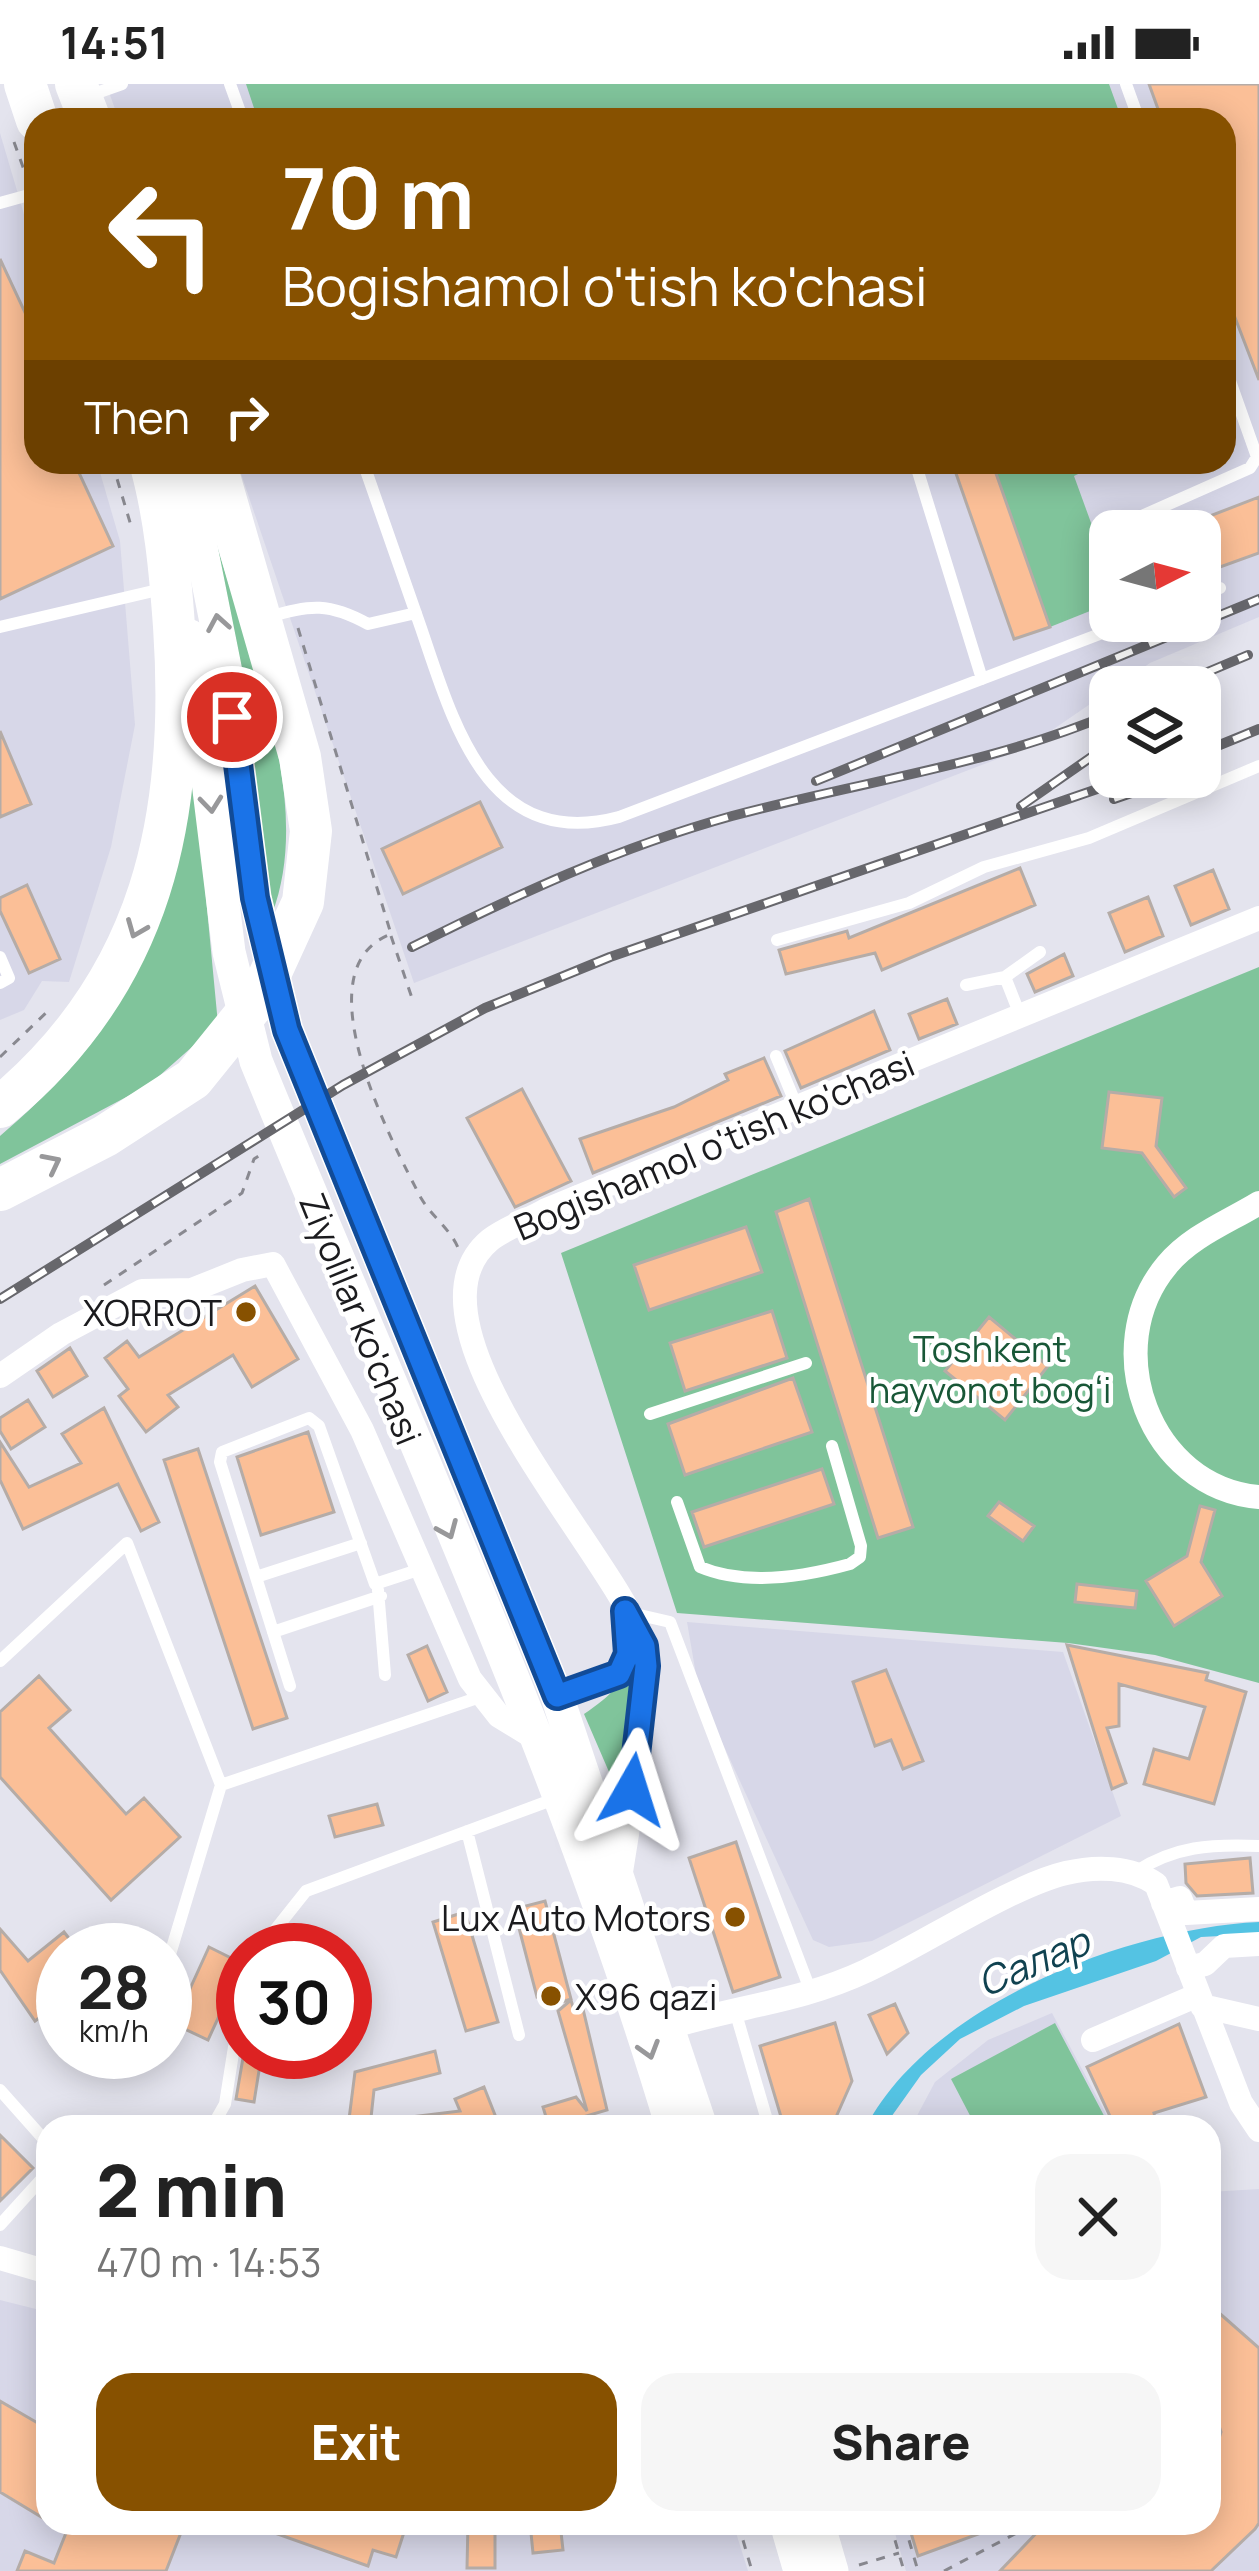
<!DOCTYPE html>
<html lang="en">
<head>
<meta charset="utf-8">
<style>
	:root { --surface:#fff; --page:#f6f6f6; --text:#222; --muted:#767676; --accent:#875100 }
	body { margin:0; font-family:Manrope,sans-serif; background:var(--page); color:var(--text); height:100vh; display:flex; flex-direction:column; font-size:45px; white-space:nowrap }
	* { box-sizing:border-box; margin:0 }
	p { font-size:39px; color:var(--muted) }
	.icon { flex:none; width:66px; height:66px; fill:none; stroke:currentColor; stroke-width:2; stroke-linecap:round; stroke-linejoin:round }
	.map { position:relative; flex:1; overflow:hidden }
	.sheet { position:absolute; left:36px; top:2031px; width:1185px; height:420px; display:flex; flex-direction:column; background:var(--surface); border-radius:36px; box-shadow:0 6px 30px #0003 }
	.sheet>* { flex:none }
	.guide { position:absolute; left:24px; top:24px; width:1212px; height:366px; border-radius:36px; box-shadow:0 6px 30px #0003; background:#875100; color:#fff; overflow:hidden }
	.needle { width:78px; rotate:84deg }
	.controls { position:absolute; left:1089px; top:426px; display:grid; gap:24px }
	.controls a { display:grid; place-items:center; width:132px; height:132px; border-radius:24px; background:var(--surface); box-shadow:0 6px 30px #0003; font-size:60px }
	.speed { position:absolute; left:36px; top:1839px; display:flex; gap:24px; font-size:60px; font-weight:700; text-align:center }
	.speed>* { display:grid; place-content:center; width:156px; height:156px; border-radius:50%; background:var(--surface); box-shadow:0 6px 30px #0003; line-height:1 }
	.speed small { font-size:30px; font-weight:400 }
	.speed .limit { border:18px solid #d22; background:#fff; color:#111 }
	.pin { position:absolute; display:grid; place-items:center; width:102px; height:102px; color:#fff; margin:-51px; border:6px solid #fff; border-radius:50%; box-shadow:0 3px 12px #0007 }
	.me { position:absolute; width:132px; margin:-66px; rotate:6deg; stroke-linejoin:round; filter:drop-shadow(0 0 9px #0008) }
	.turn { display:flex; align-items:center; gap:42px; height:252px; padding:0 60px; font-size:54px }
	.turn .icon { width:156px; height:156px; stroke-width:2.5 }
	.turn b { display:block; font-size:84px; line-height:102px }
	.then { display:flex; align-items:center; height:114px; padding:0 60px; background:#0003; gap:24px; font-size:45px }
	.round { display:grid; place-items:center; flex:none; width:126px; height:126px; border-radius:36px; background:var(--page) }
	.headline { display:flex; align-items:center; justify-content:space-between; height:204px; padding:0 60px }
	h1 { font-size:72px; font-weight:800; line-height:90px }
	.primary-button { display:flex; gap:24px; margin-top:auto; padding:24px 60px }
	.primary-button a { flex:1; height:138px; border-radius:36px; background:var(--accent); color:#fff; font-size:48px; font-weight:800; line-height:138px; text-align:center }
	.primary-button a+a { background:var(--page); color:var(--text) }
	.status { display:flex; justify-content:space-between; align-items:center; height:84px; padding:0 60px; background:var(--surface); direction:ltr }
	.status svg { height:33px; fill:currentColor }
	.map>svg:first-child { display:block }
</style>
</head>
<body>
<div class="status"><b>14:51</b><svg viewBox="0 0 49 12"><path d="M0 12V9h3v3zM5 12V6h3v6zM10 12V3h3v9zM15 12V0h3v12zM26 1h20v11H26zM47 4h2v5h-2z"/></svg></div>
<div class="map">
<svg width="1259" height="2487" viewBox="0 0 1259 2487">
	<rect width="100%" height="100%" fill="#e4e4ee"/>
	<path fill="#d7d7e8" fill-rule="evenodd" d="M106 0H1259V533L1150 579 1026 664 414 899 237 378H1224V36H119ZM1110 447H1200V537H1110Z
		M0 49 36 171V378H97L120 457 135 641 111 763 69 898 42 897 24 926 0 936Z
		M687 1538 1063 1568 1121 1732 872 1857 829 1863 813 1856 699 1608Z
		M1052 1929 1113 2043H911L935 1998 988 1956Z
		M1259 2105V2487H906L892 2439H1209V2108Z
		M0 2216 48 2228V2439H733L748 2487H0Z"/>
	<path fill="#80c49b" d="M246 0H1109L1122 36H258Z
		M992 378H1103L1074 392 1110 491V519L1050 543Z
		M217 461C249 573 315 716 272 830Z
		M193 677 218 940 149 1001 0 1080V1052C139 933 161 851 193 677Z
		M1259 883V1599L1155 1571 1068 1559 677 1529 561 1169Z
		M637 1566 622 1718 584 1630C611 1612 626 1597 637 1566Z
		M1055 1939 1110 2043H976L951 1995Z"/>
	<path fill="#54c3e3" d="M1259 1838V1850L1201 1853 1156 1877 1024 1922 960 1955 921 1991 884 2043H866C929 1921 1128 1844 1259 1838Z"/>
	<path fill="#fbbf97" stroke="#b5aca7" stroke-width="3" d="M1149 0H1259V296L1224 205V36H1162Z
		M0 175 36 252V378H74L113 462 0 515Z
		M952 378H992L1050 543 1014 555Z
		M1259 413V469L1209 487 1200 447H1171Z
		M0 647 31 720 0 733Z
		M480 718 502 763 403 810 382 765Z
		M1020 784 1035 821 882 886 875 869 786 890 779 866 847 847 849 854Z
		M1213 786 1229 825 1191 841 1175 802Z
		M27 801 60 875 29 889 0 827V814Z
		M1148 813 1163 852 1125 868 1109 829Z
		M1064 870 1073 892 1035 908 1027 890Z
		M947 915 957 940 919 955 909 930Z
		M874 927 890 966 801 1004 785 967Z
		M764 974 781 1012 593 1089 580 1055 674 1023 728 996 725 990Z
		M522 1005 571 1097 515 1123 467 1034Z
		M1109 1008 1162 1014 1156 1062 1186 1104 1174 1113 1142 1069 1102 1064Z
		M809 1115 913 1443 878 1454 776 1128Z
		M746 1143 762 1188 649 1226 634 1181Z
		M255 1202 298 1275 252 1303 233 1271 168 1311 178 1323 146 1348 119 1312 128 1305 105 1274 127 1257 139 1273Z
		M772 1227 787 1274 685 1307 670 1259Z
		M989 1233 1048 1282 1005 1336 945 1287Z
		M70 1264 87 1292 53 1313 37 1287Z
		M793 1294 812 1348 685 1391 668 1340Z
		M28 1316 45 1343 11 1365 0 1347V1334Z
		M104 1324 159 1438 141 1447 118 1400 23 1445 0 1396V1358L29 1403 81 1379 62 1350Z
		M308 1348 334 1428 261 1451 237 1373Z
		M198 1365 287 1634 253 1645 164 1376Z
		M822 1385 834 1420 704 1463 692 1428Z
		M999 1418 1034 1442 1023 1457 988 1432Z
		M1200 1422 1215 1426 1201 1478 1222 1512 1174 1542 1146 1497 1187 1472Z
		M1077 1500 1137 1507 1135 1524 1075 1518Z
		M1067 1561 1208 1589 1206 1596 1246 1608 1214 1720 1144 1700 1154 1665 1189 1675 1205 1623 1119 1600V1642L1107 1644 1126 1699 1112 1705Z
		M427 1562 447 1608 428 1617 408 1571Z
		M886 1586 923 1677 903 1685 891 1656 875 1662 853 1598Z
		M39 1592 70 1626 49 1644 126 1730 144 1714 180 1753 111 1816 0 1693V1628Z
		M377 1720 383 1741 335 1753 329 1732Z
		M736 1758 780 1893 733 1908 689 1774Z
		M1250 1774 1253 1809 1197 1812 1186 1799 1185 1780Z
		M545 1817 571 1915 556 1920 553 1909 537 1913 514 1825Z
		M465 1828 498 1938 466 1947 433 1838Z
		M0 1845 28 1877 64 1848 78 1866H63V1916L35 1937 0 1886Z
		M209 1863 243 1880 208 1956 174 1940Z
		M571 1916 574 1927 583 1925 607 2026 549 2043 543 2023 576 2013 587 2027 558 1927Z
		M895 1920 908 1949 887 1970 869 1931Z
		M835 1939 852 1997 836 2033 819 2039 820 2043H784L760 1962Z
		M1179 1940 1206 2013 1154 2029 1158 2043H1115L1087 1983Z
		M435 1967 440 1989 374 2006 370 2043H348L355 1988Z
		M244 1968H262L254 2018 236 2015Z
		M484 2003 495 2031 467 2043H410V2033L460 2027 455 2015Z
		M0 2051 33 2084 0 2117Z
		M1209 2220 1259 2264V2439L1255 2445 1211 2487H1000L1046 2439H1209V2387L1221 2348 1209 2310Z
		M0 2317 48 2345V2437L0 2408Z
		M70 2439H165L182 2446 166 2487H17L25 2467 54 2479Z
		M407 2439 396 2473 373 2466 368 2482 252 2441Z
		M468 2439H495V2484H467Z
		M530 2439H560L563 2466 533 2469Z
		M908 2439H1003V2441L918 2472Z"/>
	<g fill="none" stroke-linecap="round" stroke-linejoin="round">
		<path stroke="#898990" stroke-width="3" stroke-dasharray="9 9" stroke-linecap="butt" d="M14 58 27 94
			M112 378 132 445
			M298 544 391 850C299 885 393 1060 421 1114 432 1133 451 1145 459 1166
			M391 852 413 917
			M0 973 51 924
			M104 1201 242 1109 254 1075 263 1069
			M738 2439 752 2487
			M890 2439 904 2487
			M904 2439 918 2487
			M859 2481 899 2469
			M944 2487 1036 2439"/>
		<path stroke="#fff" stroke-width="12" d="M230 0 243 36
			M1126 0 1139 36
			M88 12 122 0
			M0 119 36 109
			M363 378C382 433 401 488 421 544 454 641 488 768 619 733L1134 537
			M915 378 982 595
			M1137 447 1135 435 1250 384 1257 373 1224 280
			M1200 512 1220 504
			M269 533C310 520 330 519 368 540L416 529
			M0 543 162 505
			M777 856 909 819 984 783 1089 754 1259 682
			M0 873 9 894 0 899
			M966 901 1005 893
			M1020 931 1005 893 1040 868
			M776 972 797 1023
			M650 1330 806 1279
			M677 1418 700 1483C745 1502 803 1493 850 1480L860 1473 861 1462 832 1362
			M256 1493 361 1459
			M378 1506 385 1591
			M631 1529 670 1538 811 1908
			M273 1548 381 1512
			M0 1577 127 1459 221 1701 165 1887
			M290 1602 220 1378 222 1368 309 1334 319 1342 375 1500 421 1485
			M221 1701 480 1613
			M467 1747 519 1951
			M1135 1788C1175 1762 1211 1760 1259 1762
			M275 1846 306 1807 557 1714
			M734 1923 769 2043
			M0 2006 48 2060
			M212 2043 225 2020 234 1963
			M0 2141 48 2088"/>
		<path stroke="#fff" stroke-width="24" d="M1259 1119C1228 1138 1191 1152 1167 1181 1098 1263 1149 1404 1259 1413
			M0 1292 61 1250 142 1207 192 1206 242 1186 273 1180 362 1346 470 1595 499 1632 535 1654
			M557 1612 619 1590 628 1570 626 1542
			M620 1794C627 1749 654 1595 643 1559 618 1475 390 1239 490 1156 505 1144 529 1136 546 1126L1259 834
			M1163 1819 1180 1814 1186 1829 1259 1825
			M1188 1884 1205 1880 1224 1862 1259 1860
			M1202 1922 1259 1935
			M670 1943C738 1922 800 1918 866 1887 922 1861 1011 1802 1066 1789 1095 1782 1130 1782 1156 1800L1241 2019 1259 2046
			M1093 1956 1198 1911
			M0 2174 48 2188"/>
		<path stroke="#fff" stroke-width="33" d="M184 378 227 593 255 813 287 946 557 1612 701 2043
			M190 552 229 868 256 977C399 1328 564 1680 672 2043
			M786 2439 800 2487
			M818 2439 832 2487"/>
		<path stroke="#fff" stroke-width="42" d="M25 0 37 36
			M76 0 90 36
			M0 1023C153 897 187 732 174 542 170 487 165 431 150 378
			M0 1106 105 1052 193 995 260 912 303 818 311 747 300 673 215 378"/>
		<defs>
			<path id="rail" d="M1172 603 1248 571
				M1200 669 1259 645
				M816 697 1259 515
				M1114 715 1178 693
				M1021 722 1110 660
				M412 863C516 811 619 763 732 732 858 698 990 681 1110 630
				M0 1215 343 1001 485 924 610 873 1132 693"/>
		</defs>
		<use href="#rail" stroke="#67676c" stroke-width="10"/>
		<use href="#rail" stroke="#fff" stroke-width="6" stroke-dasharray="18" stroke-linecap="butt"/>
	</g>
	<defs><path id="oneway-chevron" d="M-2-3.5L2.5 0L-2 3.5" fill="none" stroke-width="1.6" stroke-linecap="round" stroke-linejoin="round" transform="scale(3)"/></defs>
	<g stroke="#98989a">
		<use href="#oneway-chevron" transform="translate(218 539) rotate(-100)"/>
		<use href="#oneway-chevron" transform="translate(211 720) rotate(84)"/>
		<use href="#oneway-chevron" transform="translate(136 845) rotate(112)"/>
		<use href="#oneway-chevron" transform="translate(52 1079) rotate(-27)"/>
		<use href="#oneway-chevron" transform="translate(448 1446) rotate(67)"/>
		<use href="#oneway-chevron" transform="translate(649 1966) rotate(73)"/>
	</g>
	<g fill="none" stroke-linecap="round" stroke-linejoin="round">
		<defs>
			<path id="route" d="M232 633 255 814 287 946 557 1612 619 1590 628 1570 625 1527 644 1562 646 1582 632 1706"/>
		</defs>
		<use href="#route" stroke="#114b97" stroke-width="30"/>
		<use href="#route" stroke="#1a73e8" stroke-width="21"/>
	</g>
	<g fill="#875100" stroke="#fff" stroke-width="4.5">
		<circle cx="246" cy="1228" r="12"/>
		<circle cx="735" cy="1833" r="12"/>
		<circle cx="551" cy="1912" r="12"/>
	</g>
	<g text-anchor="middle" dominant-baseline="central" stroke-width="9" stroke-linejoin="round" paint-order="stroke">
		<g font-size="36" fill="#1b1b1e" stroke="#fff">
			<text transform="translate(714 1061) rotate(-23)">Bogishamol o'tish ko'chasi</text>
			<text transform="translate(361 1235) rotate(68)">Ziyolilar ko'chasi</text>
		</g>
		<g font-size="36" fill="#1b1b1e" stroke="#fff" text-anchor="end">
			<text x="222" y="1228">XORROT</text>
			<text x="711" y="1833">Lux Auto Motors</text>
			<text x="575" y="1912" text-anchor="start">X96 qazi</text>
		</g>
		<g font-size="36" fill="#185737" stroke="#fff">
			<text x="990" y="1264">Toshkent<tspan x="990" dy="41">hayvonot bogʻi</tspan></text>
		</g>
		<g font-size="39" font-style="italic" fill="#104250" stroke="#fff">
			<text transform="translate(1033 1877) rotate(-23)">Салар</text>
		</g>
	</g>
</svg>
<div class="controls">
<a><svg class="needle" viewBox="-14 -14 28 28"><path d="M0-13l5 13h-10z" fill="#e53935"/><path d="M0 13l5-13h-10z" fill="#767676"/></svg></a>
<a><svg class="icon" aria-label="layers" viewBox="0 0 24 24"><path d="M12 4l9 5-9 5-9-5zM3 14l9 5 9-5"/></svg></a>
</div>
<div class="speed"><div>28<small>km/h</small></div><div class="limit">30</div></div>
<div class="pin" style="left:232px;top:633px;background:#d93025"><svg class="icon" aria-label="arrive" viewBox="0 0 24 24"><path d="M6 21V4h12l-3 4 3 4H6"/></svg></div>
<svg class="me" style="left:632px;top:1706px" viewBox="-20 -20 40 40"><path d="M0-17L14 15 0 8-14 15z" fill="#1a73e8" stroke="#fff" stroke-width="4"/></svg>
<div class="guide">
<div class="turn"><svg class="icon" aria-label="left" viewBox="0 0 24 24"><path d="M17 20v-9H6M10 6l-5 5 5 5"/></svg><div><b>70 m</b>Bogishamol o'tish ko'chasi</div></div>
<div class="then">Then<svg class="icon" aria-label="right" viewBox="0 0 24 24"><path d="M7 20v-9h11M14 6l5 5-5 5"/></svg></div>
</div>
<section class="sheet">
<div class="headline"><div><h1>2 min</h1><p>470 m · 14:53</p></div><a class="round"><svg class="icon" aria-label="close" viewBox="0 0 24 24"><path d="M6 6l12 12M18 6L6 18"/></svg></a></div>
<div class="primary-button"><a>Exit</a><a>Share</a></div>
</section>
</div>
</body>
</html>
